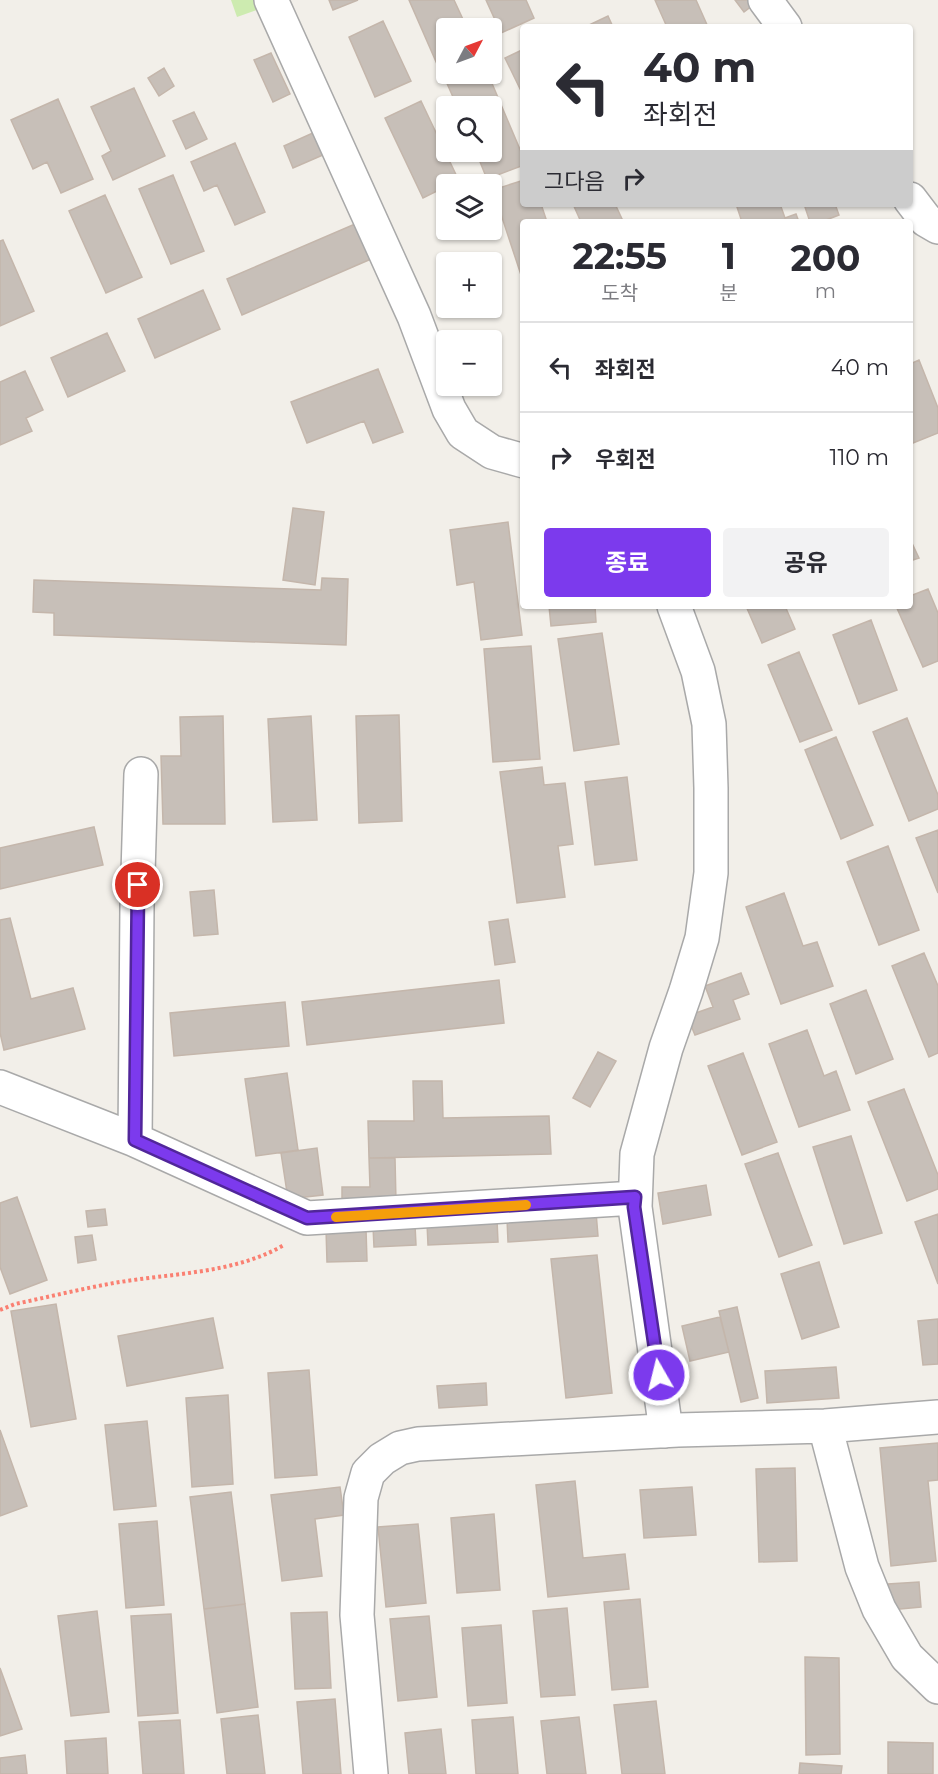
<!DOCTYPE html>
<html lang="ko">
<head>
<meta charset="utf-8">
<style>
	:root { --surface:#fff; --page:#f2f2f3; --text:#2b2b33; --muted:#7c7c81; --line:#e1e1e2; --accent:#7c3aed }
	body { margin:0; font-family:Montserrat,"Noto Sans KR",sans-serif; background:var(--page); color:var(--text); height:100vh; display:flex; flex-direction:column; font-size:22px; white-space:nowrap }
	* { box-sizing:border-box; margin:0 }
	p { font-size:20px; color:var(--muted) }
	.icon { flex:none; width:33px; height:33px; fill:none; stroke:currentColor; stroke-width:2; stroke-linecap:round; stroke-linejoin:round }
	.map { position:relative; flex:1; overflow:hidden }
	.panel { position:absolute; left:520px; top:219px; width:393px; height:390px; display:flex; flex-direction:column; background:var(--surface); border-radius:6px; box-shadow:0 2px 4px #0004 }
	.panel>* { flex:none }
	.hud { position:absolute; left:520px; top:24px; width:393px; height:183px; border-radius:6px; box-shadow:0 2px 4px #0004; background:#fff; color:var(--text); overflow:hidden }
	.needle { width:39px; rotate:49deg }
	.controls { position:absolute; left:436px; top:18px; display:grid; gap:12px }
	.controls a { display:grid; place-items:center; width:66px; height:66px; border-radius:6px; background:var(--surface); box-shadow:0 2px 4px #0004; font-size:30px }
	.pin { position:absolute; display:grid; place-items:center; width:51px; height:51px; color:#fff; margin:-26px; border:3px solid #fff; border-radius:50%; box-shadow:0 2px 6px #0007 }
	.me { position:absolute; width:66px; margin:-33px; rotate:352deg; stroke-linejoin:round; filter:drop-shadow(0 0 4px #0008) }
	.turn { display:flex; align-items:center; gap:21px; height:126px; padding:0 24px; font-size:27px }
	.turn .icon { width:78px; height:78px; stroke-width:2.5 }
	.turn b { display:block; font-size:42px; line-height:51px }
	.then { display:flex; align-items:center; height:57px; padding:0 24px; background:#0003; gap:12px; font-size:22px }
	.eta { display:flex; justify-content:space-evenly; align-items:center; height:102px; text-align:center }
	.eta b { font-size:36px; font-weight:700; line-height:42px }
	.cta { display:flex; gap:12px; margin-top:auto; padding:12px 24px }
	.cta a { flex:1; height:69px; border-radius:6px; background:var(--accent); color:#fff; font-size:24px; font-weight:700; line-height:69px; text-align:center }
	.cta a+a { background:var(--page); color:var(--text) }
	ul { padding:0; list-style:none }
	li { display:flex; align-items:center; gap:18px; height:90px; padding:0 24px; border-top:2px solid var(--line) }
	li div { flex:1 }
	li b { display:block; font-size:22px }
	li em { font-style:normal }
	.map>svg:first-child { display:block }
</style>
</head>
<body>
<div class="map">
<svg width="938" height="1774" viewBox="0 0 938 1774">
	<rect width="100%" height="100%" fill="#f2efe9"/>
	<path fill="#cdebb0" d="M231 0H261L265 7 237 17Z"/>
	<path fill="#c7bfb8" stroke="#c4b6ab" stroke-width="1.5" d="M329 0H358L333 10Z
		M409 0H454L467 28H447V59L437 64Z
		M486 0H526L534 18 501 33Z
		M655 0H696L708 27H667Z
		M735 0H756L757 2 744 12Z
		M608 16 613 27H585Z
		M383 21 411 81 375 97 349 37Z
		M524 49V97L505 58Z
		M271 53 290 94 273 102 254 60Z
		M164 68 174 86 159 96 148 78Z
		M457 74H488L524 159V165L487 179 476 152H492V106H457L445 79Z
		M134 88 165 156 113 180 102 156 111 151 91 107Z
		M58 99 93 179 61 193 47 162 33 169 11 120Z
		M421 101 459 181 447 184V186L423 198 385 118Z
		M194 112 207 139 186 149 173 121Z
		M315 132 325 154 293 168 284 146Z
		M235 143 265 212 235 225 217 185 204 191 191 162Z
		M173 175 204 251 171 264 139 189Z
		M524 180V204H541L547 222H524V284L493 190Z
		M105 195 142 277 106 293 69 211Z
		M573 204H615L623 221 581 222Z
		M736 204H780L785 218 796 214 799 222H742Z
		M804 204H835L839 215 821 222H810Z
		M355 224 371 259 242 315 227 279Z
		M3 240 34 311 0 326V241Z
		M203 290 220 329 155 358 138 319Z
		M107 333 125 371 68 397 51 358Z
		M919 360 938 408V433L913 443 910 437V364Z
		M378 369 403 432 373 443 364 421 307 443 291 402Z
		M25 371 43 410 26 418 32 431 0 445V382Z
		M293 508 324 512 315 585 283 580Z
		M508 522 522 635 481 640 474 582 457 585 450 530Z
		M910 539 919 558 910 561Z
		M322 578 348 579 346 645 54 635V613L33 612 34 580 321 590Z
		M928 589 938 613V661L923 667 896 606H910V596Z
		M549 606H595L596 622 551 626Z
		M746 606H785L795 629 762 643Z
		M871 620 897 690 859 704 833 635Z
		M602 633 619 744 574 751 558 639Z
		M531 646 540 759 493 762 484 649Z
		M799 652 832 730 800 742 768 665Z
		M399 715 402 821 359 823 356 716Z
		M223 716 225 824H163L161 756H181L180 717Z
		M311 716 317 820 273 822 268 719Z
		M907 718 938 795V809L909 821 873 732Z
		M836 737 873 825 841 839 805 750Z
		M542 767 544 785 565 783 573 844 558 846 565 897 517 903 500 772Z
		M627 777 637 860 595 865 585 782Z
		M94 827 103 865 0 889V848Z
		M938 830V893L916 838Z
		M888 846 919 930 879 945 847 862Z
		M214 890 218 934 194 936 190 892Z
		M784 893 803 946 817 942 833 986 781 1004 746 907Z
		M10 918 31 999 73 988 85 1029 4 1050 0 1033V920Z
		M508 919 515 962 495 965 489 922Z
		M924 953 938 986V1053L929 1057 892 966Z
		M741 973 749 994 733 1000 740 1019 695 1035 687 1016 713 1007 705 986Z
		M499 980 504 1023 307 1045 302 1002Z
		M866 990 893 1059 856 1074 830 1004Z
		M285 1002 289 1046 174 1056 170 1013Z
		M807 1030 824 1076 836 1071 850 1110 799 1127 769 1044Z
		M598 1052 616 1061 590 1107 573 1098Z
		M743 1053 777 1142 742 1155 708 1066Z
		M287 1073 298 1150 256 1156 245 1079Z
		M413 1081H442L443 1118 549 1116 551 1154 369 1158 368 1121H414Z
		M904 1089 938 1175V1189L907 1201 868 1102Z
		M851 1136 882 1233 844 1244 813 1147Z
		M317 1148 323 1195 288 1199 281 1153Z
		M778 1153 812 1245 779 1257 745 1164Z
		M369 1158H395L396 1202 342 1203V1187H370Z
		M706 1185 711 1215 663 1224 658 1193Z
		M17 1197 47 1280 10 1294 0 1267V1203Z
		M105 1209 107 1225 88 1227 86 1211Z
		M596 1212 598 1236 508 1242 507 1219Z
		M938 1214V1284L915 1222Z
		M497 1220 498 1242 428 1245 427 1223Z
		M415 1225 416 1245 374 1247 373 1226Z
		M326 1229H366L367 1261 327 1262Z
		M92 1235 96 1260 78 1263 75 1237Z
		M597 1255 612 1393 566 1398 551 1259Z
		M819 1262 839 1327 802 1339 781 1274Z
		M56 1304 76 1419 31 1427 11 1311Z
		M737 1307 758 1398 741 1402 719 1311Z
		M720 1317 729 1352 690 1361 682 1326Z
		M213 1318 223 1368 127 1386 118 1336Z
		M938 1319V1364L923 1365 918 1321Z
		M836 1367 839 1398 767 1403 765 1371Z
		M309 1370 317 1475 275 1478 268 1373Z
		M486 1383 487 1405 439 1408 437 1386Z
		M228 1395 233 1484 192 1487 186 1398Z
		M147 1421 156 1506 114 1510 105 1425Z
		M0 1430 27 1506 0 1516Z
		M938 1443V1480L928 1481 936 1561 891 1566 880 1448Z
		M795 1468 797 1561 759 1562 756 1469Z
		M575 1481 583 1558 625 1554 629 1589 548 1597 536 1485Z
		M340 1487 344 1515 315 1519 322 1576 282 1581 271 1495Z
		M692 1487 696 1535 644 1538 640 1490Z
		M231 1492 245 1604 204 1609 190 1497Z
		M494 1514 500 1590 457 1593 451 1518Z
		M157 1521 164 1605 126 1608 119 1524Z
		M418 1524 426 1603 386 1607 378 1527Z
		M919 1582 921 1607 890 1610 888 1584Z
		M640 1599 648 1687 612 1690 604 1602Z
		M245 1604 258 1707 217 1713 204 1609Z
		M567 1608 575 1695 541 1697 533 1611Z
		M97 1611 109 1712 71 1716 58 1616Z
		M327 1612 331 1688 295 1689 291 1613Z
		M171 1614 178 1713 138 1716 131 1616Z
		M429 1616 437 1697 398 1701 390 1619Z
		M501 1625 507 1703 468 1706 462 1628Z
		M805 1657 839 1658 840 1754 806 1755Z
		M0 1668 22 1729 0 1736Z
		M335 1699 341 1774H303L297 1702Z
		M656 1701 665 1774H622L614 1705Z
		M258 1715 265 1774H227L221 1719Z
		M513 1717 518 1774H476L472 1720Z
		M579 1717 586 1774H547L541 1721Z
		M180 1720 184 1774H143L139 1722Z
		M441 1729 446 1774H409L405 1733Z
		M106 1738 108 1774H67L65 1741Z
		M888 1742 933 1743V1774H888Z
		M25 1755 27 1774H0V1758Z
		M800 1763 842 1766 841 1774H799Z"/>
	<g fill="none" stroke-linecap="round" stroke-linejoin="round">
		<defs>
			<path id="minor" d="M271 0 414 316 449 409 463 433 492 452 524 461
				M765 0 785 27
				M910 199 926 220 938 227
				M0 1087 135 1140 307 1218 635 1198
				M135 1140 137 906 141 774
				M825 1426 862 1567 879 1609 907 1657 938 1687
				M666 1431 635 1207 637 1154 666 1048 686 991 702 938 711 873V788L709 724 698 671 674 606
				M371 1774 357 1615 361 1498 368 1473 382 1459 400 1448 418 1444 678 1430 825 1426 938 1417"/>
		</defs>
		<use href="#minor" stroke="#a9a9a9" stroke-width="36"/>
		<path stroke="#fa8072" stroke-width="4" stroke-dasharray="3 3" stroke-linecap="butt" d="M0 1310 15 1304C48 1297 81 1289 114 1283 171 1273 234 1274 284 1245"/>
		<use href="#minor" stroke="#fff" stroke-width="33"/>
	</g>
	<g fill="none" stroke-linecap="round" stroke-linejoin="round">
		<defs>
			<path id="route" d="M138 885 135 1140 307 1218 635 1197 634 1207 659 1375"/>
		</defs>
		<use href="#route" stroke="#51269a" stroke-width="15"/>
		<use href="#route" stroke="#7c3aed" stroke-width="10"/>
		<path stroke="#f59e0b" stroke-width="10" d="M336 1217 526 1205"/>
	</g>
</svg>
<div class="controls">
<a><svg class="needle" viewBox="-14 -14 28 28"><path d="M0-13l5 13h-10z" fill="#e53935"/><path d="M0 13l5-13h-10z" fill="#7c7c81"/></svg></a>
<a><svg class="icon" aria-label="search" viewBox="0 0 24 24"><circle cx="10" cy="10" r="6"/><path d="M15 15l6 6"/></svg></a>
<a><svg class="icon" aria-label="layers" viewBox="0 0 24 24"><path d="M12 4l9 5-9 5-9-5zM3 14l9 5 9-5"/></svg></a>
<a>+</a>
<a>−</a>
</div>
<div class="pin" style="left:138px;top:885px;background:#d93025"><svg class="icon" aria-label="arrive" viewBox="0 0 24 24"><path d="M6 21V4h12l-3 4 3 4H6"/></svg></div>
<svg class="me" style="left:659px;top:1375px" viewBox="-20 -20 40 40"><circle r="17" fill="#7c3aed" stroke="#fff" stroke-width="3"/><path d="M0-11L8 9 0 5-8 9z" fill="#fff"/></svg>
<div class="hud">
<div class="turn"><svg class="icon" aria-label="left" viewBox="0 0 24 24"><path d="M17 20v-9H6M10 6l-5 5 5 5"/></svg><div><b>40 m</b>좌회전</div></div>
<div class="then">그다음<svg class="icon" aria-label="right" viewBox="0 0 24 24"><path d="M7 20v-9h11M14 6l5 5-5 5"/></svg></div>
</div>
<section class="panel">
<div class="eta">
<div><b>22:55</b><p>도착</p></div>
<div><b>1</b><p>분</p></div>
<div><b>200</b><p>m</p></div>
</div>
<ul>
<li><svg class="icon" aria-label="left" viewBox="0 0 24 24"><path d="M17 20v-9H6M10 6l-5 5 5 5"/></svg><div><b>좌회전</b></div><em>40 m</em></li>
<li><svg class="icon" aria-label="right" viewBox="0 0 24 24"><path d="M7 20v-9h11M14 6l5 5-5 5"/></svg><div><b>우회전</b></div><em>110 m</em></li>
</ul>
<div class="cta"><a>종료</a><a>공유</a></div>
</section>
</div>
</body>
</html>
